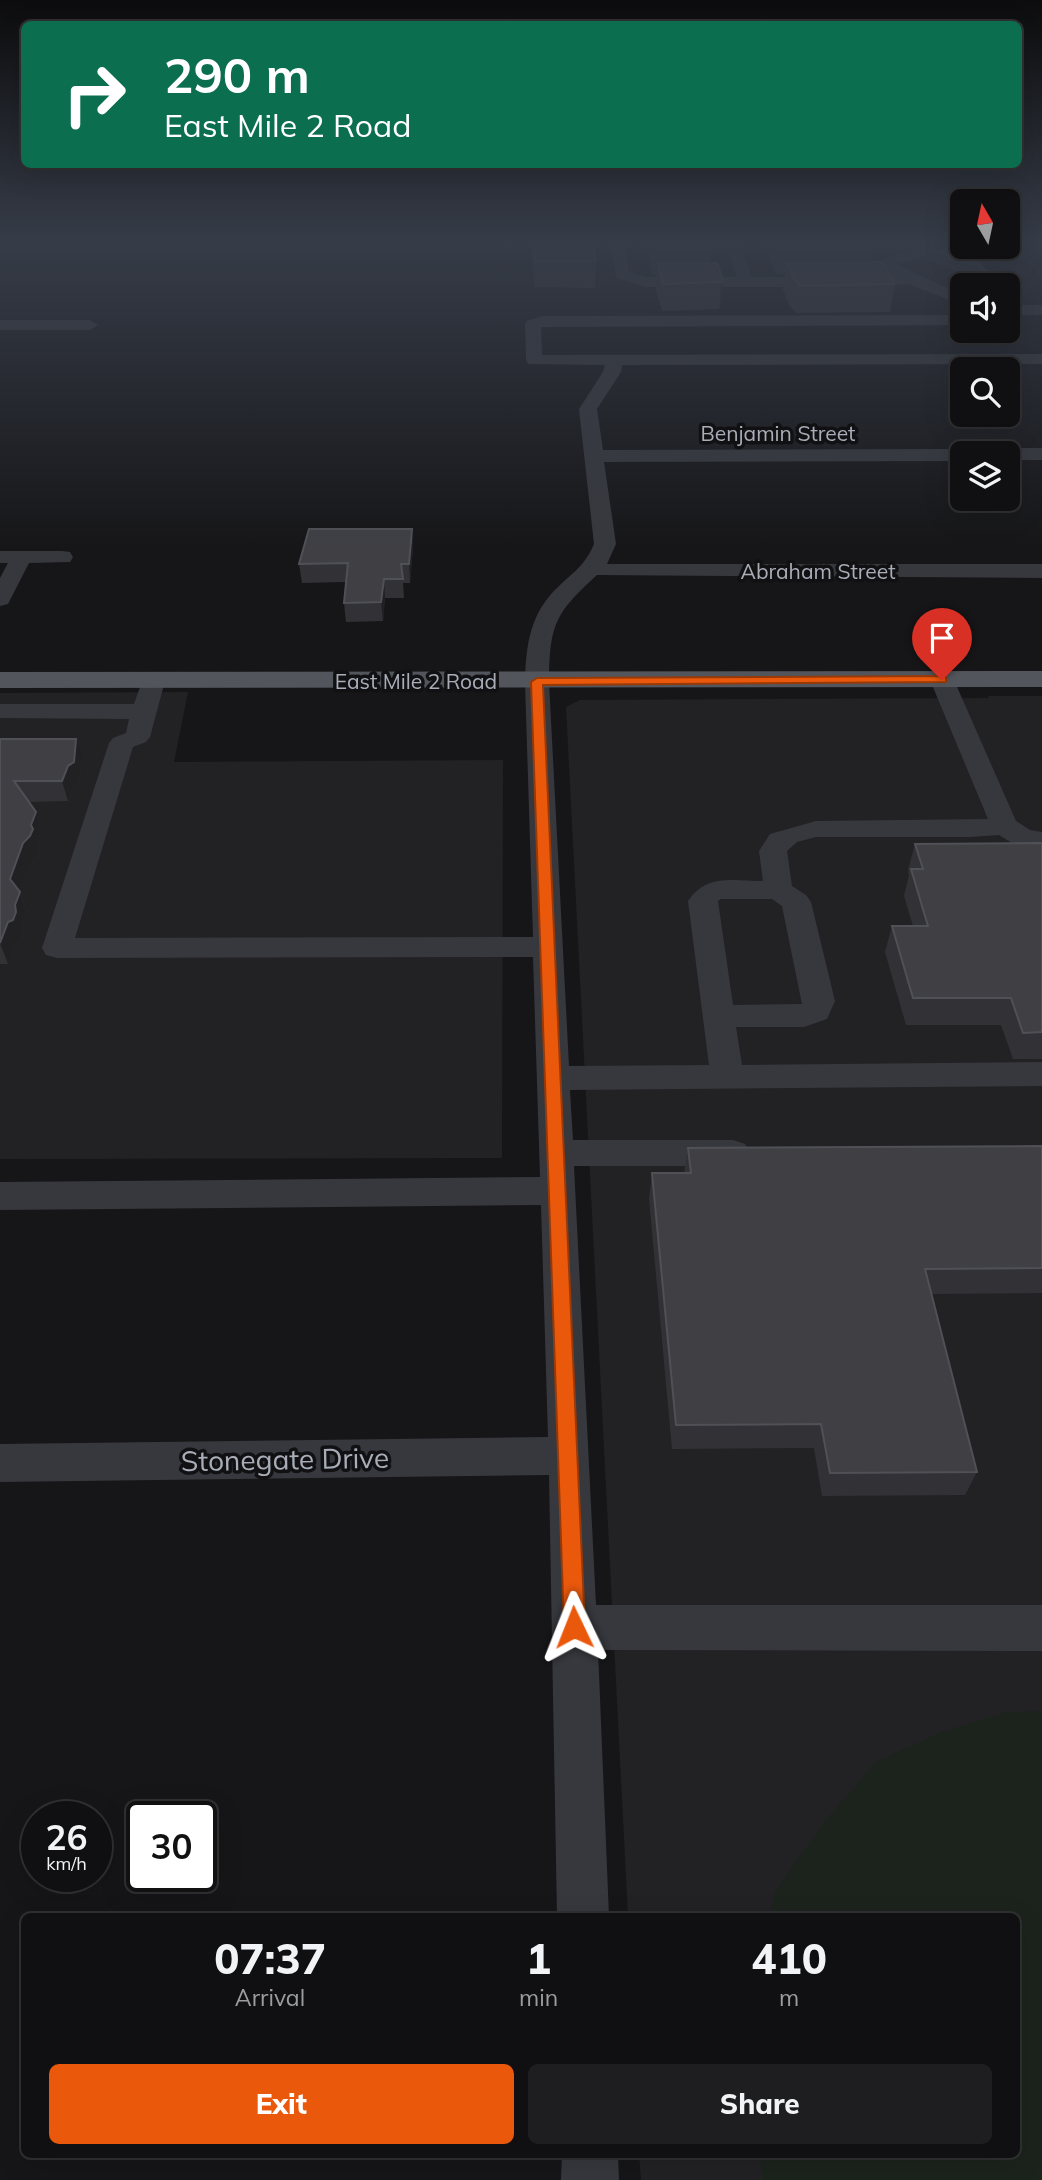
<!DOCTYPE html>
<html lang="en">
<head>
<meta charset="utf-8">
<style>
	:root { --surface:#101012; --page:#1e1e20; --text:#f1f3f6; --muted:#9c9d9f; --line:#303032; --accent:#ea580c }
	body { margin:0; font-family:Mulish,sans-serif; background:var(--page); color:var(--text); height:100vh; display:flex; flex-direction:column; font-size:26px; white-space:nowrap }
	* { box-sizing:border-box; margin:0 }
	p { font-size:23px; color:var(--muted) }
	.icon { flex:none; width:38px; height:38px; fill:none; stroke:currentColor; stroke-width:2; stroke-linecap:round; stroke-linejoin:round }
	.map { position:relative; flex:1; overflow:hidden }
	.drawer { position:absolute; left:21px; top:1913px; width:999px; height:245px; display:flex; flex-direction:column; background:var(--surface); border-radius:10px; box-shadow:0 7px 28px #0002,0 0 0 2px var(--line) }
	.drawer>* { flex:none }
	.top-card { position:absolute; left:21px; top:21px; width:1001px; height:147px; border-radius:10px; box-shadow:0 7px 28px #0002,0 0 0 2px var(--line); background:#0b6e4f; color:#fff; overflow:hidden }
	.needle { width:46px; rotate:351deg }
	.controls { position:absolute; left:950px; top:189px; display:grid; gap:14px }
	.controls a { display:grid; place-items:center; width:70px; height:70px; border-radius:10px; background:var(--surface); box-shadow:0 7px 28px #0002,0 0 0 2px var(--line); font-size:35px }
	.speed { position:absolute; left:21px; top:1801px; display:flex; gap:14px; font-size:35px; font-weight:700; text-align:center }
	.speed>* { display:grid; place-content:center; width:91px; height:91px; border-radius:50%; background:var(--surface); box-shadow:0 7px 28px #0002,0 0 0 2px var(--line); line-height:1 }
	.speed small { font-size:18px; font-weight:400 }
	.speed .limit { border:4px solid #111; border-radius:10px; background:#fff; color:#111 }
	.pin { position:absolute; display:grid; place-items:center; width:60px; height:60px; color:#fff; margin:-72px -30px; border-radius:50% 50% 50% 0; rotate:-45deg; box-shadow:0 0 7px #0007 }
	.pin .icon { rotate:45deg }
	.me { position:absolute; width:77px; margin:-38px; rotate:358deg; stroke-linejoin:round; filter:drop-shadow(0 0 5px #0008) }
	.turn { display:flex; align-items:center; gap:24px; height:147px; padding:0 28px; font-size:32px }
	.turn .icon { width:91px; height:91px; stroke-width:2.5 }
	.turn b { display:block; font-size:49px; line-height:60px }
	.eta { display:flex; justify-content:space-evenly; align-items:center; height:119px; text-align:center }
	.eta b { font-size:42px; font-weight:800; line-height:49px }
	.primary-button { display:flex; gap:14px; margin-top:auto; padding:14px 28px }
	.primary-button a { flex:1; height:80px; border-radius:10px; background:var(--accent); color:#fff; font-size:28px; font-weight:800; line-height:80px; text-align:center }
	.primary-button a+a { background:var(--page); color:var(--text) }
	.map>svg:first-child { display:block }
</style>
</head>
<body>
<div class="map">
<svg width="1042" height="2180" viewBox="0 0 1042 2180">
	<rect width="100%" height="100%" fill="#161618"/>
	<path fill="#222225" d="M188 692 174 762 503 760 502 1158 0 1159V693Z
		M988 696H1042V2180H641L639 2154H1017V1916H628L566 707 580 700 989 698Z"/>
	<path fill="#1c231d" d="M1042 1711V2180H763L760 2154H1017V1916H769L776 1890 825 1821 877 1761 945 1731 1007 1712Z"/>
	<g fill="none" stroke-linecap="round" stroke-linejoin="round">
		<path fill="#37383d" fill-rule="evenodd" d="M610 244H624L629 272 646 277H737L726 244H740L752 277 894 276 879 265C893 248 939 244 961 244L959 247 896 264 962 295V305L909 284 871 287H645L617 278Z
			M1008 305H1042V315H1008Z
			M962 315V325L541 327 542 355 1042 354V364L622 365 621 372 597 409 603 450 962 449 970 453H962V461L604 462 616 544 607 564H1042V578L597 575C554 614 550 625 549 682L569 1066 709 1065 688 901C707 873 733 881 763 881L759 851 770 834 816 821 988 819 930 680 933 675 942 673 951 675 954 680 1016 821 1030 830 1042 832V848L1012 843 999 835 970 837H816L797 842 787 851 792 886 806 895 811 902 835 1001 827 1019 804 1027H736L742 1065 1042 1062V1086L570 1090 573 1140H733L745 1144 750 1153 745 1162 733 1166H574L596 1605H1042V1651L598 1650 609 1916H557L549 1475 0 1482V1444L548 1437 541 1205 0 1210V1182L540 1177 533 957 57 958 46 955 42 948 109 743 113 738 126 733 129 719 0 718V704H134L144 676 153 674 162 676 165 681 150 737 146 742 133 747 75 938 533 937 525 682C526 644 530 613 559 586 575 571 585 565 594 544L579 409 603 372 605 365 528 364 526 360 525 324 527 321 542 316ZM721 899H772L782 906 802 1004 733 1005 718 901Z
			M0 320H90L98 325 90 330H0Z
			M1008 448H1042V460H1008V453H999Z
			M0 551H62L70 552 73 557 70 562 29 563 8 604 0 606V578L8 563H0Z
			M562 2154H618L619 2180H561Z"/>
		<path fill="#53555c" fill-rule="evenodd" d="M1042 671V687L0 688V672Z"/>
	</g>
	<path fill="#323236" d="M532 244H593L596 261 595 288 534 287Z
		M645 244H712L710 263 723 279 720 306 719 309 662 311 656 290 657 274H652Z
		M763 244H936L902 249 897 248 873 253 872 262 895 284 890 312 796 313 790 306 783 290 785 274H776Z
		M928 248 985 270 982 281 926 259Z
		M412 529 413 547 410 583H403L404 598H385L383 621 346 622 344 603 346 582 302 583 299 564Z
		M0 739 82 759 79 782 74 786 68 801 29 802 36 812 42 833 38 844 39 849 37 857 30 864 20 891 27 912 22 925 23 933 20 941 16 943 8 964H0Z
		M1042 843V1059H1013L1001 1025H906L885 952 892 926H913L904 896 909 875 908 870 915 844Z
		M1042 1146V1293L932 1294 977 1472 965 1495 822 1496 814 1448 672 1449 649 1199 652 1173H684L688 1148Z"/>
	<path fill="#212124" d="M862 244H897V248L873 253 874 248Z
		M902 244H936L902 249Z
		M723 279 720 306 719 309 721 282Z
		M412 529 413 547 410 583 409 564Z
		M384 579 385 598 383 621 381 602Z
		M76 739 82 759 79 782 74 786 68 801 62 781Z
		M36 812 42 833 38 844 39 849 37 857 30 864 17 899 10 879Z
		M20 892 27 912 22 925 23 933 20 941 16 943 8 964 0 943Z"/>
	<path fill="#3f3f44" stroke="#4f5156" stroke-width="2" d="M533 244H593L596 261H534Z
		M653 244H712V245L711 248H654Z
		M777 244H872L874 248H779Z
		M944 244H962V247H966L985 270 928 248Z
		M883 262 895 284 800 286 794 279 787 263Z
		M658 263H717L723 279 721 282 663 284Z
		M309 529H412L409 564H401L403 579H384L381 602 344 603 348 563 299 564Z
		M0 739H76L74 762 68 766 62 781H14L36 812 31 825 33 829 30 836 23 843 10 879 20 892 15 905 16 912 13 920 8 922 0 943Z
		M1042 843V1032L1023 1033 1011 998H913L892 926H928L911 869H923L915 844Z
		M1042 1146V1268L925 1269 977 1472 830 1473 821 1424 676 1425 652 1173H691L688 1148Z"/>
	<linearGradient id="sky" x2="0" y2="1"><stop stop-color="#0c0c0d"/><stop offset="0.44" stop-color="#363c48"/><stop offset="1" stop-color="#363c48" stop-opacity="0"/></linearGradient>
	<rect width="1042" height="549" fill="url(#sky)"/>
	<path fill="#ea580c" stroke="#983908" stroke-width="2" d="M942 676 946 677V682L543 685 585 1627 582 1635 574 1638 567 1635 564 1627 531 682 537 678Z"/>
	<g text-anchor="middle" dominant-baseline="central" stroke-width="7" stroke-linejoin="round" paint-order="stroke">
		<g font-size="21" fill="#a8adb8" stroke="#111113">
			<text x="778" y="433">Benjamin Street</text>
			<text x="818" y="571">Abraham Street</text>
			<text x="416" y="681">East Mile 2 Road</text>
		</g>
		<g font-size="28" fill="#a8adb8" stroke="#111113">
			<text transform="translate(285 1459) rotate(-1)">Stonegate Drive</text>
		</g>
	</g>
</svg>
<div class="controls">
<a><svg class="needle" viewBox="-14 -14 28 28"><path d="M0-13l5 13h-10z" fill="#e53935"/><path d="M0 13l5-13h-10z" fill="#9c9d9f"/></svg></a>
<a><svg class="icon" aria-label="sound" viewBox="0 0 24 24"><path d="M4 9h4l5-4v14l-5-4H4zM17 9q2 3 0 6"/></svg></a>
<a><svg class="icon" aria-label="search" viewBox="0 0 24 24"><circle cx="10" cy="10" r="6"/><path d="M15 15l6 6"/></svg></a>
<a><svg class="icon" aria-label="layers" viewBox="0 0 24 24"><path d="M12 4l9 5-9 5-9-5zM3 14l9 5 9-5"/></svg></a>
</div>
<div class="speed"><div>26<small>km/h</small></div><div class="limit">30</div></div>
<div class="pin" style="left:942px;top:680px;background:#d93025"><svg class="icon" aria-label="arrive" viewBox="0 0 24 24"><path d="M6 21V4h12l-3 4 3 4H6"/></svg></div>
<svg class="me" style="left:574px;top:1627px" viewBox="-20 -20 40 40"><path d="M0-17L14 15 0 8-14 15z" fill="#ea580c" stroke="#fff" stroke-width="4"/></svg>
<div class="top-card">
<div class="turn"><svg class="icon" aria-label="right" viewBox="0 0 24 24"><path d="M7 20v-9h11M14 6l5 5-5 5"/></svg><div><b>290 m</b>East Mile 2 Road</div></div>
</div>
<section class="drawer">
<div class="eta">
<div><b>07:37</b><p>Arrival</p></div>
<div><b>1</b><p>min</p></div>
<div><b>410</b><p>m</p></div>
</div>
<div class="primary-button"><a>Exit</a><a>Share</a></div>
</section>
</div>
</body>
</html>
